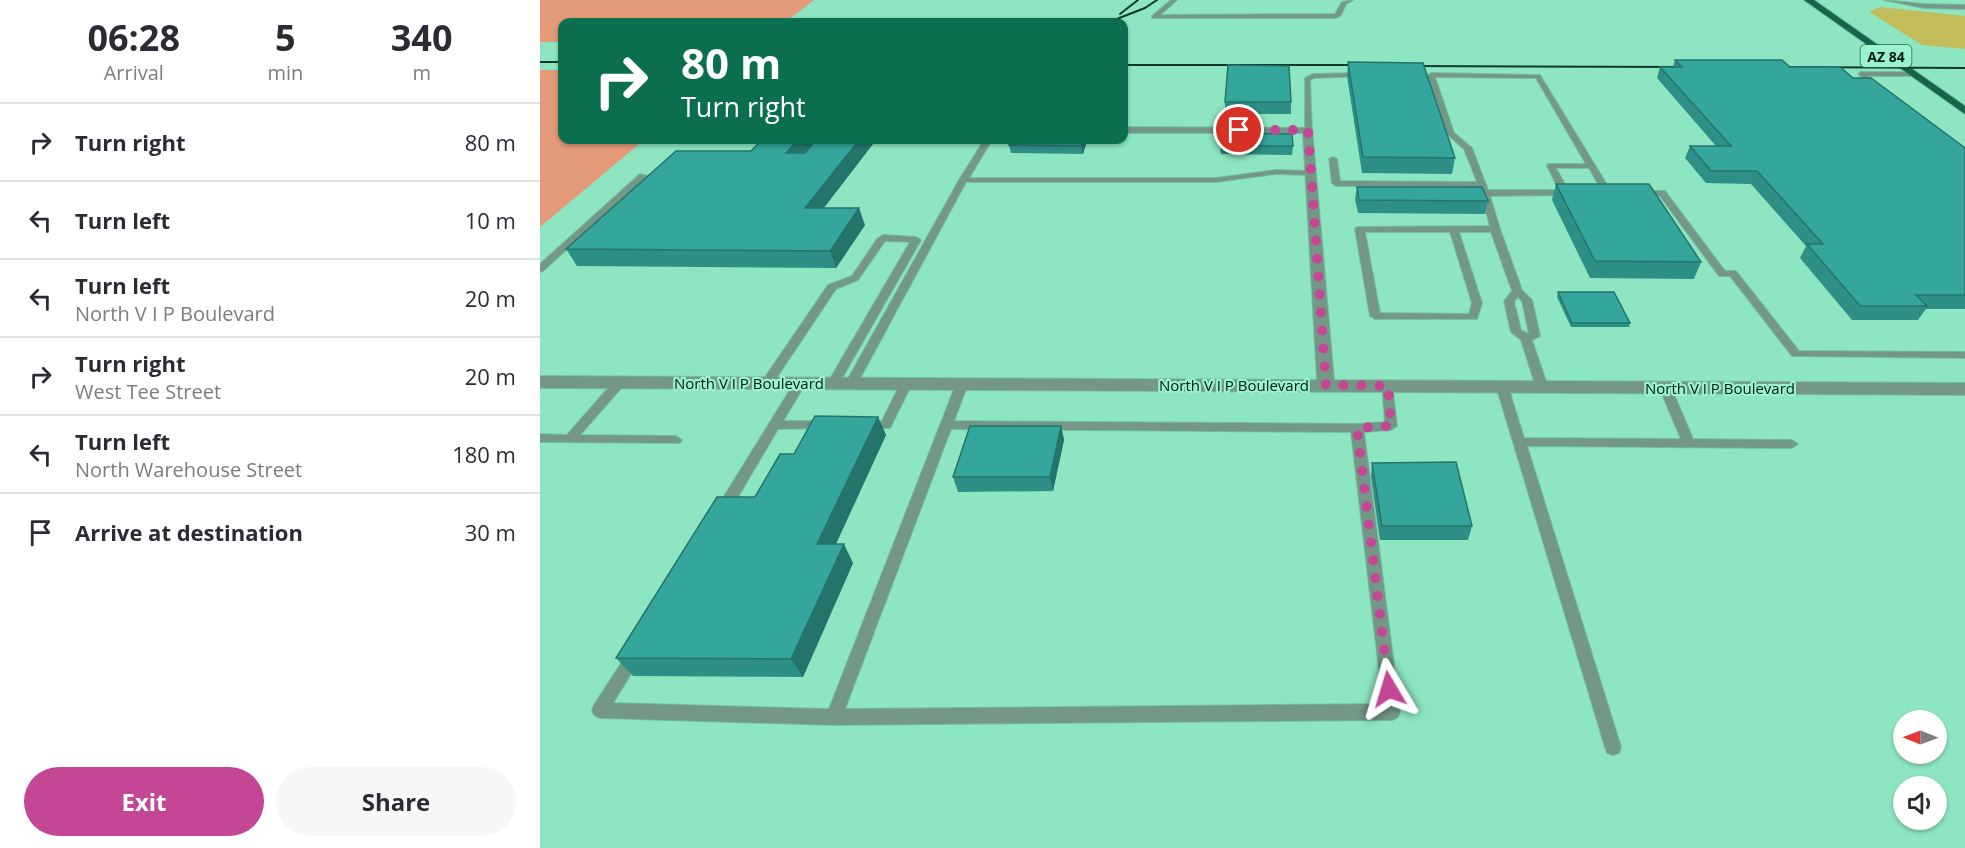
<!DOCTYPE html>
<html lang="en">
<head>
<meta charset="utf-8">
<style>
	:root { --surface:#fff; --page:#f7f7f7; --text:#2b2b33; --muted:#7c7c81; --line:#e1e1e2; --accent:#c44795 }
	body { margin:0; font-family:"Open Sans",sans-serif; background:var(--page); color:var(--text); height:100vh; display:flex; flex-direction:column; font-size:22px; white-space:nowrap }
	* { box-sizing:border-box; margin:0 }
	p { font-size:20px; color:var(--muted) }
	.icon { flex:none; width:33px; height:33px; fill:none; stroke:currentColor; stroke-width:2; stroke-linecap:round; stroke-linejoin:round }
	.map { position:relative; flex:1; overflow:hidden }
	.side { display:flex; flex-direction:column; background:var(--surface); width:540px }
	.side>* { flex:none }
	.top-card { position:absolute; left:18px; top:18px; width:570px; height:126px; border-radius:12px; box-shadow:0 2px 4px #0004; background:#0b6e4f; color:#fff; overflow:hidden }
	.needle { width:39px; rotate:271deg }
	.buttons { position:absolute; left:1353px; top:710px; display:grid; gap:12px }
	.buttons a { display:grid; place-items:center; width:54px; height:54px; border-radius:50%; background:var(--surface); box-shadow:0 2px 4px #0004; font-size:30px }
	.pin { position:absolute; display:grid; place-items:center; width:51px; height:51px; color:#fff; margin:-26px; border:3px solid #fff; border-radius:50%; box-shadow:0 2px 6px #0007 }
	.me { position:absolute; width:66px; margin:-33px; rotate:353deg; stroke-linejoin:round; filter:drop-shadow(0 0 4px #0008) }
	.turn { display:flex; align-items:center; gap:21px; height:126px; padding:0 24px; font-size:27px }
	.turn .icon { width:78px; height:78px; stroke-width:2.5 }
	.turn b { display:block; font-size:42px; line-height:51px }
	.eta { display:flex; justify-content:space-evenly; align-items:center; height:102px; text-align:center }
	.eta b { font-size:36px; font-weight:700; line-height:42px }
	.cta { display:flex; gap:12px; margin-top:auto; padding:12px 24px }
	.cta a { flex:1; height:69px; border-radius:36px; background:var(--accent); color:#fff; font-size:24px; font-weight:700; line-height:69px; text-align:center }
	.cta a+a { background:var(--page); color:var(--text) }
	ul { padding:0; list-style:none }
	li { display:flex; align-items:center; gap:18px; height:78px; padding:0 24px; border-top:2px solid var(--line) }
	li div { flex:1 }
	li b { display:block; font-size:22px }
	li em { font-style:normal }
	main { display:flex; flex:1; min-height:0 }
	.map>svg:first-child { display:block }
</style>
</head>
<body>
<main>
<section class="side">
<div class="eta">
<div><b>06:28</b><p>Arrival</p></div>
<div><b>5</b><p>min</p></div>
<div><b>340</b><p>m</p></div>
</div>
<ul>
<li><svg class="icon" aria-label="right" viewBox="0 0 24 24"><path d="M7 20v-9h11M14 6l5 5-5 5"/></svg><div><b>Turn right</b></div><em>80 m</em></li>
<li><svg class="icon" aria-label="left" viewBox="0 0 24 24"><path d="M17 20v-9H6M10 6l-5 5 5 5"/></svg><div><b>Turn left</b></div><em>10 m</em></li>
<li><svg class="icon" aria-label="left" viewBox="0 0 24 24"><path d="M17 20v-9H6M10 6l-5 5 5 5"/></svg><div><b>Turn left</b><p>North V I P Boulevard</p></div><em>20 m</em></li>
<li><svg class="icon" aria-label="right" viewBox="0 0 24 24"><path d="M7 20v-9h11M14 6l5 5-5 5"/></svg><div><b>Turn right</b><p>West Tee Street</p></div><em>20 m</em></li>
<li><svg class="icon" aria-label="left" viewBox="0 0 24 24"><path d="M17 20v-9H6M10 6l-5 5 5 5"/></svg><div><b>Turn left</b><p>North Warehouse Street</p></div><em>180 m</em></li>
<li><svg class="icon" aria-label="arrive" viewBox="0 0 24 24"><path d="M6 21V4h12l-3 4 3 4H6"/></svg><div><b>Arrive at destination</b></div><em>30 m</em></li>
</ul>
<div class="cta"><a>Exit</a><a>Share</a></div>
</section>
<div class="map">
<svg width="1425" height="848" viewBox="0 0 1425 848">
	<rect width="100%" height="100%" fill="#8de6c1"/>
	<path fill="#e29a78" d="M0 0H274L246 22H22V42H0Z
		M0 70H22V140H104L0 227Z"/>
	<path fill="#c2bc5b" d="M1340 7 1425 16V49L1382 45 1329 12Z"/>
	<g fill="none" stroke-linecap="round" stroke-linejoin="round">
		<defs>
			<path id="lane" d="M631 0H637L620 15 795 14 802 2 813 0 806 4 801 15 796 18H612V16Z
				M1344 0 1384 4 1425 5V9L1384 8Z
				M1321 72H1371L1374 74 1371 76H1328L1341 86V88L1339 89 1319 75V73Z
				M824 73V75L822 76 774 78 770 80 772 130 765 132V78L773 74Z
				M891 73 1000 75 1072 193 1068 196 1060 195 1059 193 1062 191 1049 168H1016L1028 190 1032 193 1031 195 950 196 960 229 982 290 992 300 1000 336 992 340 1008 387 1006 390H998L996 387 981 340 971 332 964 301 972 291 951 232H919L942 303 937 319H835L830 316 815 229 817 227 950 226 939 187 796 186 792 183 789 159 793 157 797 159 800 181 937 182 924 149 907 134 888 75ZM895 77 996 78 1046 164H1008L1007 166 1019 190H948L932 148 914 133ZM825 232H910L932 303 929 314 840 313ZM978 297 982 301 989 334 981 330 974 301Z
				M444 140H452L429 178H676L736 170 771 171 775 173 771 175 736 174 676 182H426L317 384 315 387H307L305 384 419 180Z
				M100 174 107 176 3 271 0 272V264Z
				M1096 191H1125L1185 271H1196L1259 351 1425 352V358L1252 356 1190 276H1179L1120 196H1099L1095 193Z
				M343 235 376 237 381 240 297 387H289L287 384 370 242 345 241 318 280 296 289 231 386H223L221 383 223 380 288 285 312 276 337 239Z
				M79 379 83 380 85 383 83 386 40 435 136 436 142 440 140 443 0 442V434L27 435 75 380Z
				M260 379 266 383 243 421H285L291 425 289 428 238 429 188 514H178L176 510 178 506 256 380Z
				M366 380 372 384 350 428H322L320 425 322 422 342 421 360 384Z
				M422 380 428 384 414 421 817 424 845 422 842 386 848 382 852 383 857 426 851 430 824 432 860 712 858 717 852 720 294 725 60 718 54 715 52 710 54 705 89 651 94 649 99 651 102 656 73 703 289 709 416 384ZM411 429 811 432 843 704 305 709Z
				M962 382 968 386 984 438 1141 439 1119 387 1125 383 1131 387 1153 439 1252 440 1258 444 1252 448 987 446 1081 747 1079 753 1073 755 1067 753 1065 747 956 386Z"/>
			<path id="street" d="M584 127 772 128 794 380 1425 383V395L0 388V376L777 380 763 133H584Z"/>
			<path id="primary" d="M1264 0H1274L1425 106V114Z"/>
		</defs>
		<use href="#lane" stroke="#74c1a1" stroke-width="2"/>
		<use href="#street" stroke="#74c1a1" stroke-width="2"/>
		<use href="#primary" stroke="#74c1a1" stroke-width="2"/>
		<use href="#lane" fill="#749787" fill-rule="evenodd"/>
		<use href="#street" fill="#749787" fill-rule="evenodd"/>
		<use href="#primary" fill="#16654a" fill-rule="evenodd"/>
		<path stroke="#133729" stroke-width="2" d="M580 14 598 0
			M569 22 605 8 617 0
			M0 62H22
			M584 65H823
			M868 66 1150 67
			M1234 67 1425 68"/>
	</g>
	<path fill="#2d8f85" d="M1135 60 1250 67 1313 78 1425 148V309H1386L1378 320H1312L1260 258 1266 246 1211 184 1166 183 1145 158 1150 146H1176L1117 78 1120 67H1133Z
		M808 62 915 158 912 174 822 173 807 76Z
		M685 102H751V114H685Z
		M222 140H336L284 208 325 225 296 268 37 266 26 249 211 151Z
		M472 140H547V141L543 154 471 153 469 145Z
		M680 146H753L752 155 681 154Z
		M1016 184 1161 262 1154 279 1050 278 1012 200Z
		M817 187 948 201 945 214 818 213 815 199Z
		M1018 292 1090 323 1089 327H1031L1017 297Z
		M338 417 346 435 296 544 313 563 263 677 93 676 76 658 215 497 254 454Z
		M521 426 524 440 513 491 418 492 413 477Z
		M832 463 932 526 928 540H840L831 477Z"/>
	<path fill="#24746c" d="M258 140H278L252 169 246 153Z
		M319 140H336L271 224 265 208Z
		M544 140H547V141L543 154 541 146Z
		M319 208 325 225 296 268 290 251Z
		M338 417 346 435 287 563 277 544Z
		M521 426 524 440 513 491 510 477Z
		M304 544 313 563 263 677 251 659Z"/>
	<path fill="#34a69b" stroke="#24746c" stroke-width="1.5" d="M1135 60H1242L1250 67H1300L1313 78H1331L1425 148V295H1376L1387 306H1320L1267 244H1283L1217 171H1171L1150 146H1191L1120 67H1142Z
		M808 62 883 63 915 158 823 157Z
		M688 65 749 66 751 102H685Z
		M681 133 752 134 753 146H680Z
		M222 140H258L246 153H265L276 140H319L265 208H319L290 251 26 249 136 151H211Z
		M472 140H544L541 146 469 145Z
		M1016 184H1109L1161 262 1055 261Z
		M817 187H942L948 201 819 200Z
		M1018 292H1074L1090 323H1032Z
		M275 416 338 417 277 544H304L251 659 76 658 177 497H215L240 454H254Z
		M430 426H521L510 477H413Z
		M916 462 932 526H842L832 463Z"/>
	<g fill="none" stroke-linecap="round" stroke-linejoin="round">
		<path stroke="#c44795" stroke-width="10" stroke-dasharray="0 18" d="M699 130H768L786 385 848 386 851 426 817 428 849 689"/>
	</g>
	<g text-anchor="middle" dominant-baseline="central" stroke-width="4.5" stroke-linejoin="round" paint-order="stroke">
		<rect fill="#9af3cd" stroke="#2e5c49" stroke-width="1.5" x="1320.5" y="45" width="51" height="22" rx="4.5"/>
		<g font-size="14" font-weight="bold" fill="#001b11">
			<text x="1346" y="56">AZ 84</text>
		</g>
		<g font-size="15" fill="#001b11" stroke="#9af3cd">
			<text x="209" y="383">North V I P Boulevard</text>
			<text x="694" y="385">North V I P Boulevard</text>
			<text x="1180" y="388">North V I P Boulevard</text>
		</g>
	</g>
</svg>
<div class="buttons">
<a><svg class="needle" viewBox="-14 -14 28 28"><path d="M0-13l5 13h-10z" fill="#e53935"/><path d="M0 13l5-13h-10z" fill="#7c7c81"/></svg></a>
<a><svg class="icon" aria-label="sound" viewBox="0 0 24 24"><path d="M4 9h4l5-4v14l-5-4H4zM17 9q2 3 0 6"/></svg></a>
</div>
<div class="pin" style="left:699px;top:130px;background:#d93025"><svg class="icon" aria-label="arrive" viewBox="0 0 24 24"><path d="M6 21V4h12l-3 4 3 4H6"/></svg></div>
<svg class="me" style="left:849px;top:689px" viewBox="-20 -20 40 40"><path d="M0-17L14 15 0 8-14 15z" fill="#c44795" stroke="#fff" stroke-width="4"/></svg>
<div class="top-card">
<div class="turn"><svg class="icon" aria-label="right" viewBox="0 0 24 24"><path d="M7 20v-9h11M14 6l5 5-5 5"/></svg><div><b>80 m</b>Turn right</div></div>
</div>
</div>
</main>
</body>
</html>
